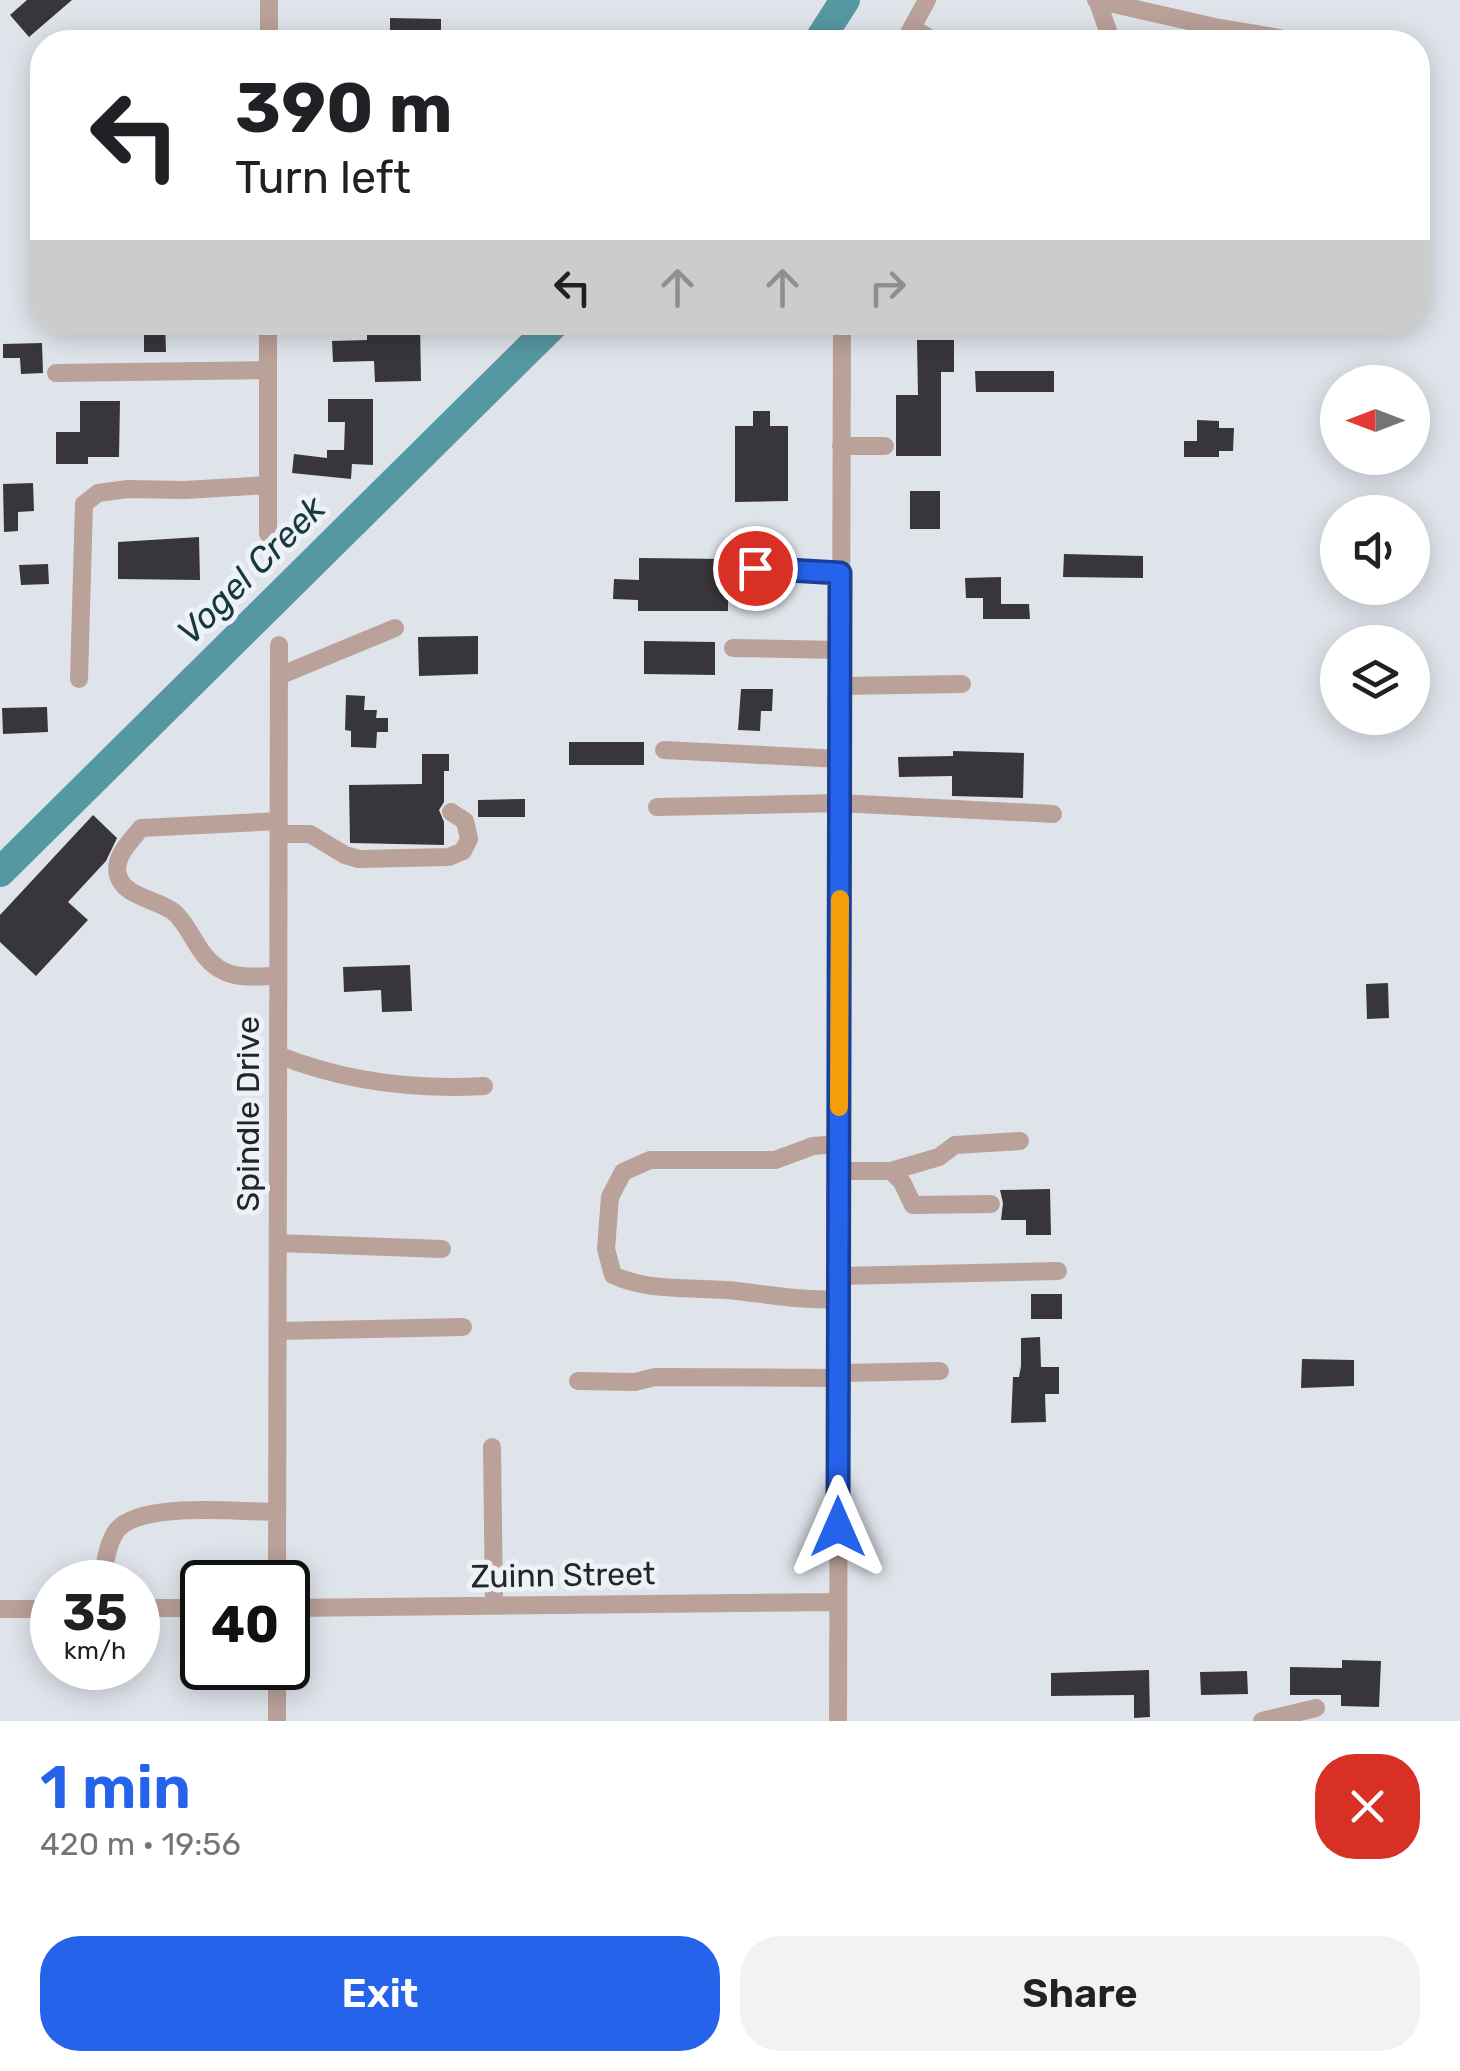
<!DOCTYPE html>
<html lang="en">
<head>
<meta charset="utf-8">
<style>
	:root { --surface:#fff; --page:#f2f2f2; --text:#202124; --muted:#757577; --accent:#2563eb }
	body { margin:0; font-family:Rubik,sans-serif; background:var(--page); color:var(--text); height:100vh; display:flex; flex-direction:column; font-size:38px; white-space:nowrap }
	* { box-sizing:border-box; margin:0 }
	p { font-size:32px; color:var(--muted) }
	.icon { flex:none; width:55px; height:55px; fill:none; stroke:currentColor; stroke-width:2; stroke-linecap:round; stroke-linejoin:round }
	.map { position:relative; height:1721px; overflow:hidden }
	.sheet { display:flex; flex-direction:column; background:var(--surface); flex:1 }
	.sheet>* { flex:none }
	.banner { position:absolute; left:30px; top:30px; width:1400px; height:305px; border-radius:40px; box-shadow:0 5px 25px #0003; background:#fff; color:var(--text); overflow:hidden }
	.needle { width:65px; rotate:270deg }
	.fabs { position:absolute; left:1320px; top:365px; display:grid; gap:20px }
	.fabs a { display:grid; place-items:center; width:110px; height:110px; border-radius:50%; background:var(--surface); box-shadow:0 5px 25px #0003; font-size:50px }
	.speed { position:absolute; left:30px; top:1560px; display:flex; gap:20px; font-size:50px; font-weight:700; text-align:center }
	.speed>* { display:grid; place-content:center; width:130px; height:130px; border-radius:50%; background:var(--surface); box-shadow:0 5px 25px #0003; line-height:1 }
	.speed small { font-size:25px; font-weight:400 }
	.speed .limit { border:5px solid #111; border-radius:15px; background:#fff; color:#111 }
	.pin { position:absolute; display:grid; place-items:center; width:85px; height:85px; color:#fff; margin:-42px; border:5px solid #fff; border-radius:50%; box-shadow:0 2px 10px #0007 }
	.me { position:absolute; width:110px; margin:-55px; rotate:0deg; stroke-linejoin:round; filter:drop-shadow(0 0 8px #0008) }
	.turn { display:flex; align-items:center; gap:35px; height:210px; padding:0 40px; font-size:45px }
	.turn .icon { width:130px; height:130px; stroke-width:2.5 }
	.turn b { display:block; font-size:70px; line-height:85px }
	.lanes { display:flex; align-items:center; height:95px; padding:0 40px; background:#0003; justify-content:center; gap:50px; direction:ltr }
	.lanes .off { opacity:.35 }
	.round { display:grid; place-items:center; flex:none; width:105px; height:105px; border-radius:40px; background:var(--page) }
	.overview { display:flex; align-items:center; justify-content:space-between; height:170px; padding:0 40px }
	h1 { font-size:60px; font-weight:600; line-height:75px; color:var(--accent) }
	.primary-button { display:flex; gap:20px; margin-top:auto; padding:20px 40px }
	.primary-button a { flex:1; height:115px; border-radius:40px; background:var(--accent); color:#fff; font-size:40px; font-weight:600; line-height:115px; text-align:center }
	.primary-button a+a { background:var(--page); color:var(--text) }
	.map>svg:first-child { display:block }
</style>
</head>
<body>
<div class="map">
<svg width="1460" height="1721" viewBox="0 0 1460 1721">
	<rect width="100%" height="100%" fill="#dfe4eb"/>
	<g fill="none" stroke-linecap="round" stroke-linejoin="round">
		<path stroke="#5698a1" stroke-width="30" d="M818 42 845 0
			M0 872 556 322"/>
	</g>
	<path fill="#39363b" d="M27 0H72L29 37 10 15Z
		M390 18 441 19V42H406V37L390 36Z
		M144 322H165L166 352H144Z
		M367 322H420L421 381 375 382 374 361 333 362 332 341 367 340Z
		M917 340H954V372H941V456H896V395H918Z
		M42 343 43 373 21 374 20 358H3V344Z
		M975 371H1054V392H976Z
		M328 399H373V465L352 464 351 479 292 473 294 454 327 458V450H344L345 422H328Z
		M80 401H120L119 457H88V464H56V432H80Z
		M753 411H770V426H788V501L735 502V426H753Z
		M1197 420 1219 421V428H1234L1233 451H1219V457H1184V441H1197Z
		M33 483 34 511 18 512V531L4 532 3 484Z
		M910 491H940V529H910Z
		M199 537 200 580 118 579V542Z
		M1064 554 1143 556V578L1063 577Z
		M639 558 728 559V611H638V600L613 599 614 579 639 580Z
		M48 564 49 584 21 585 19 565Z
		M1001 577V604H1029L1030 619H983V598H966L965 578Z
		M478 636V674L419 676 418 637Z
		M644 641 715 642V675L644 674Z
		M741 689H773L772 711H761L760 731 738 730Z
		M346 695 365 696 364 710H377L376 718H388V732H377L376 748 351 747V731L345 730Z
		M47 707 48 732 3 734 2 708Z
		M569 742H644V765H569Z
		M953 751 1024 753 1023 798 952 796V776L899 777 898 757 953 756Z
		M422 754H449V771H444V802L439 810 444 822V845L350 843 349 785 422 784Z
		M525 799V817H478V800Z
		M93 815 117 838 106 861 68 902 88 920 36 976 0 942V915Z
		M410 965 412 1011 382 1012 381 990 344 992 343 967Z
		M1388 983 1389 1018 1367 1019 1366 984Z
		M1050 1189 1051 1235H1026V1220H1001L1003 1203 1000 1190Z
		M1031 1294H1062V1319H1031Z
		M1040 1337 1041 1367H1059V1394H1045L1046 1422 1011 1423 1013 1377H1019L1021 1366V1338Z
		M1302 1359 1354 1360V1386L1301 1388Z
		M1342 1660 1381 1661 1379 1707 1341 1706V1695H1290V1667L1342 1668Z
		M1149 1670 1150 1717 1134 1718V1695L1051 1696V1673Z
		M1247 1671 1248 1694 1201 1695 1200 1672Z"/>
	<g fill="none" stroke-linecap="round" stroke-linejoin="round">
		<path stroke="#baa19a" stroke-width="18" d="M1096 0 1215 27 1280 38 1281 42
			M1097 0 1112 42
			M912 28 937 42
			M269 42V0
			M904 42 927 0
			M56 373 268 370
			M841 446H885
			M268 534V322
			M755 568 841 573
			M733 648 840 650
			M279 676 395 628
			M79 679 84 504 98 493 128 489 185 490 268 485
			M840 686 962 684
			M664 750 840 759
			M657 807 840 803 1053 814
			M279 834H310L345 855 359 859 449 857 463 851 469 839 465 821 451 812
			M278 976C258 976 236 980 218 968 197 954 192 929 175 913 159 899 124 898 118 875 113 857 131 841 141 828L279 821
			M278 1055C343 1081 413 1090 484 1086
			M839 1171H891L902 1182 913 1205 991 1204
			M891 1171 939 1157 955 1145 1020 1141
			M278 1243 442 1249
			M839 1276 1058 1271
			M839 1299C804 1301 772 1295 737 1291 697 1286 650 1293 613 1275L606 1249 610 1197 623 1172 650 1160H775L813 1146 839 1144
			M278 1331 463 1327
			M839 1373 940 1371
			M578 1381 635 1382 655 1377 839 1378
			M492 1447 494 1606
			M103 1582C104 1566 107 1544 117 1530 141 1501 241 1512 277 1512
			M277 1582 279 645
			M138 1608H202
			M288 1608 838 1602
			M0 1609H52
			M277 1721V1668
			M838 1721 842 322
			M1262 1721 1316 1708"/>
	</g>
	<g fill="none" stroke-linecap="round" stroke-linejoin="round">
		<defs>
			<path id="route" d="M755 568 840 573 838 1527"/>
		</defs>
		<use href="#route" stroke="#184099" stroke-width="25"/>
		<use href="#route" stroke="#2563eb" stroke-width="18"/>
		<path stroke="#f59e0b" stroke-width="18" d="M839 1107 840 899"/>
	</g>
	<g text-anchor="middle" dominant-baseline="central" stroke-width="10" stroke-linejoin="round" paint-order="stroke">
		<g font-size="32" fill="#242528" stroke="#edf1f8">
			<text transform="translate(248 1114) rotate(-90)">Spindle Drive</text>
			<text transform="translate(563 1575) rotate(-1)">Zuinn Street</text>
		</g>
		<g font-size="35" font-style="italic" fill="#17383d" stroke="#edf1f8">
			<text transform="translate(251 570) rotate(-45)">Vogel Creek</text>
		</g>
	</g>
</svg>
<div class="fabs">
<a><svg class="needle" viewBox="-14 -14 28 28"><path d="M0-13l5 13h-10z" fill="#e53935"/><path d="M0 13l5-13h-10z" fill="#757577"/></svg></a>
<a><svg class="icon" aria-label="sound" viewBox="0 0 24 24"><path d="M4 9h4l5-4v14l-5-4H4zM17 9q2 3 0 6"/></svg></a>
<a><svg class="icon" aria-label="layers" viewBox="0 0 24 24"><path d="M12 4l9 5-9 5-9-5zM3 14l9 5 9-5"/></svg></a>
</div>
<div class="speed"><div>35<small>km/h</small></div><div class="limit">40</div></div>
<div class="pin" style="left:755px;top:568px;background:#d93025"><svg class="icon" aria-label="arrive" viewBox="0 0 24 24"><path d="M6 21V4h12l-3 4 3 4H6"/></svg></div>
<svg class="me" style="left:838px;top:1527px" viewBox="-20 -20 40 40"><path d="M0-17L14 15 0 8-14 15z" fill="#2563eb" stroke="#fff" stroke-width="4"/></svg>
<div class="banner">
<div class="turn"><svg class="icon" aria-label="left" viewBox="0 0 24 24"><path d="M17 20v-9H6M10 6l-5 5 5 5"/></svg><div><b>390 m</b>Turn left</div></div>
<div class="lanes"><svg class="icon" aria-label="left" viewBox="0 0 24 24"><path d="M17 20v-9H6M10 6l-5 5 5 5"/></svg><svg class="icon off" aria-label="ahead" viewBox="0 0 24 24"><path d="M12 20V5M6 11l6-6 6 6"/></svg><svg class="icon off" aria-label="ahead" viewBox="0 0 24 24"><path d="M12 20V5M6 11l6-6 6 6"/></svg><svg class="icon off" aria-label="right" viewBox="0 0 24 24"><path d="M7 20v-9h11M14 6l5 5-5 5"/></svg></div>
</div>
</div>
<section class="sheet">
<div class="overview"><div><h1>1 min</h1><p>420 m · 19:56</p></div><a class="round" style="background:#d93025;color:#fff"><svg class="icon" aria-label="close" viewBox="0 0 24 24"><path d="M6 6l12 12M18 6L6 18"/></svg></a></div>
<div class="primary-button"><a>Exit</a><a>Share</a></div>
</section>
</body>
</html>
